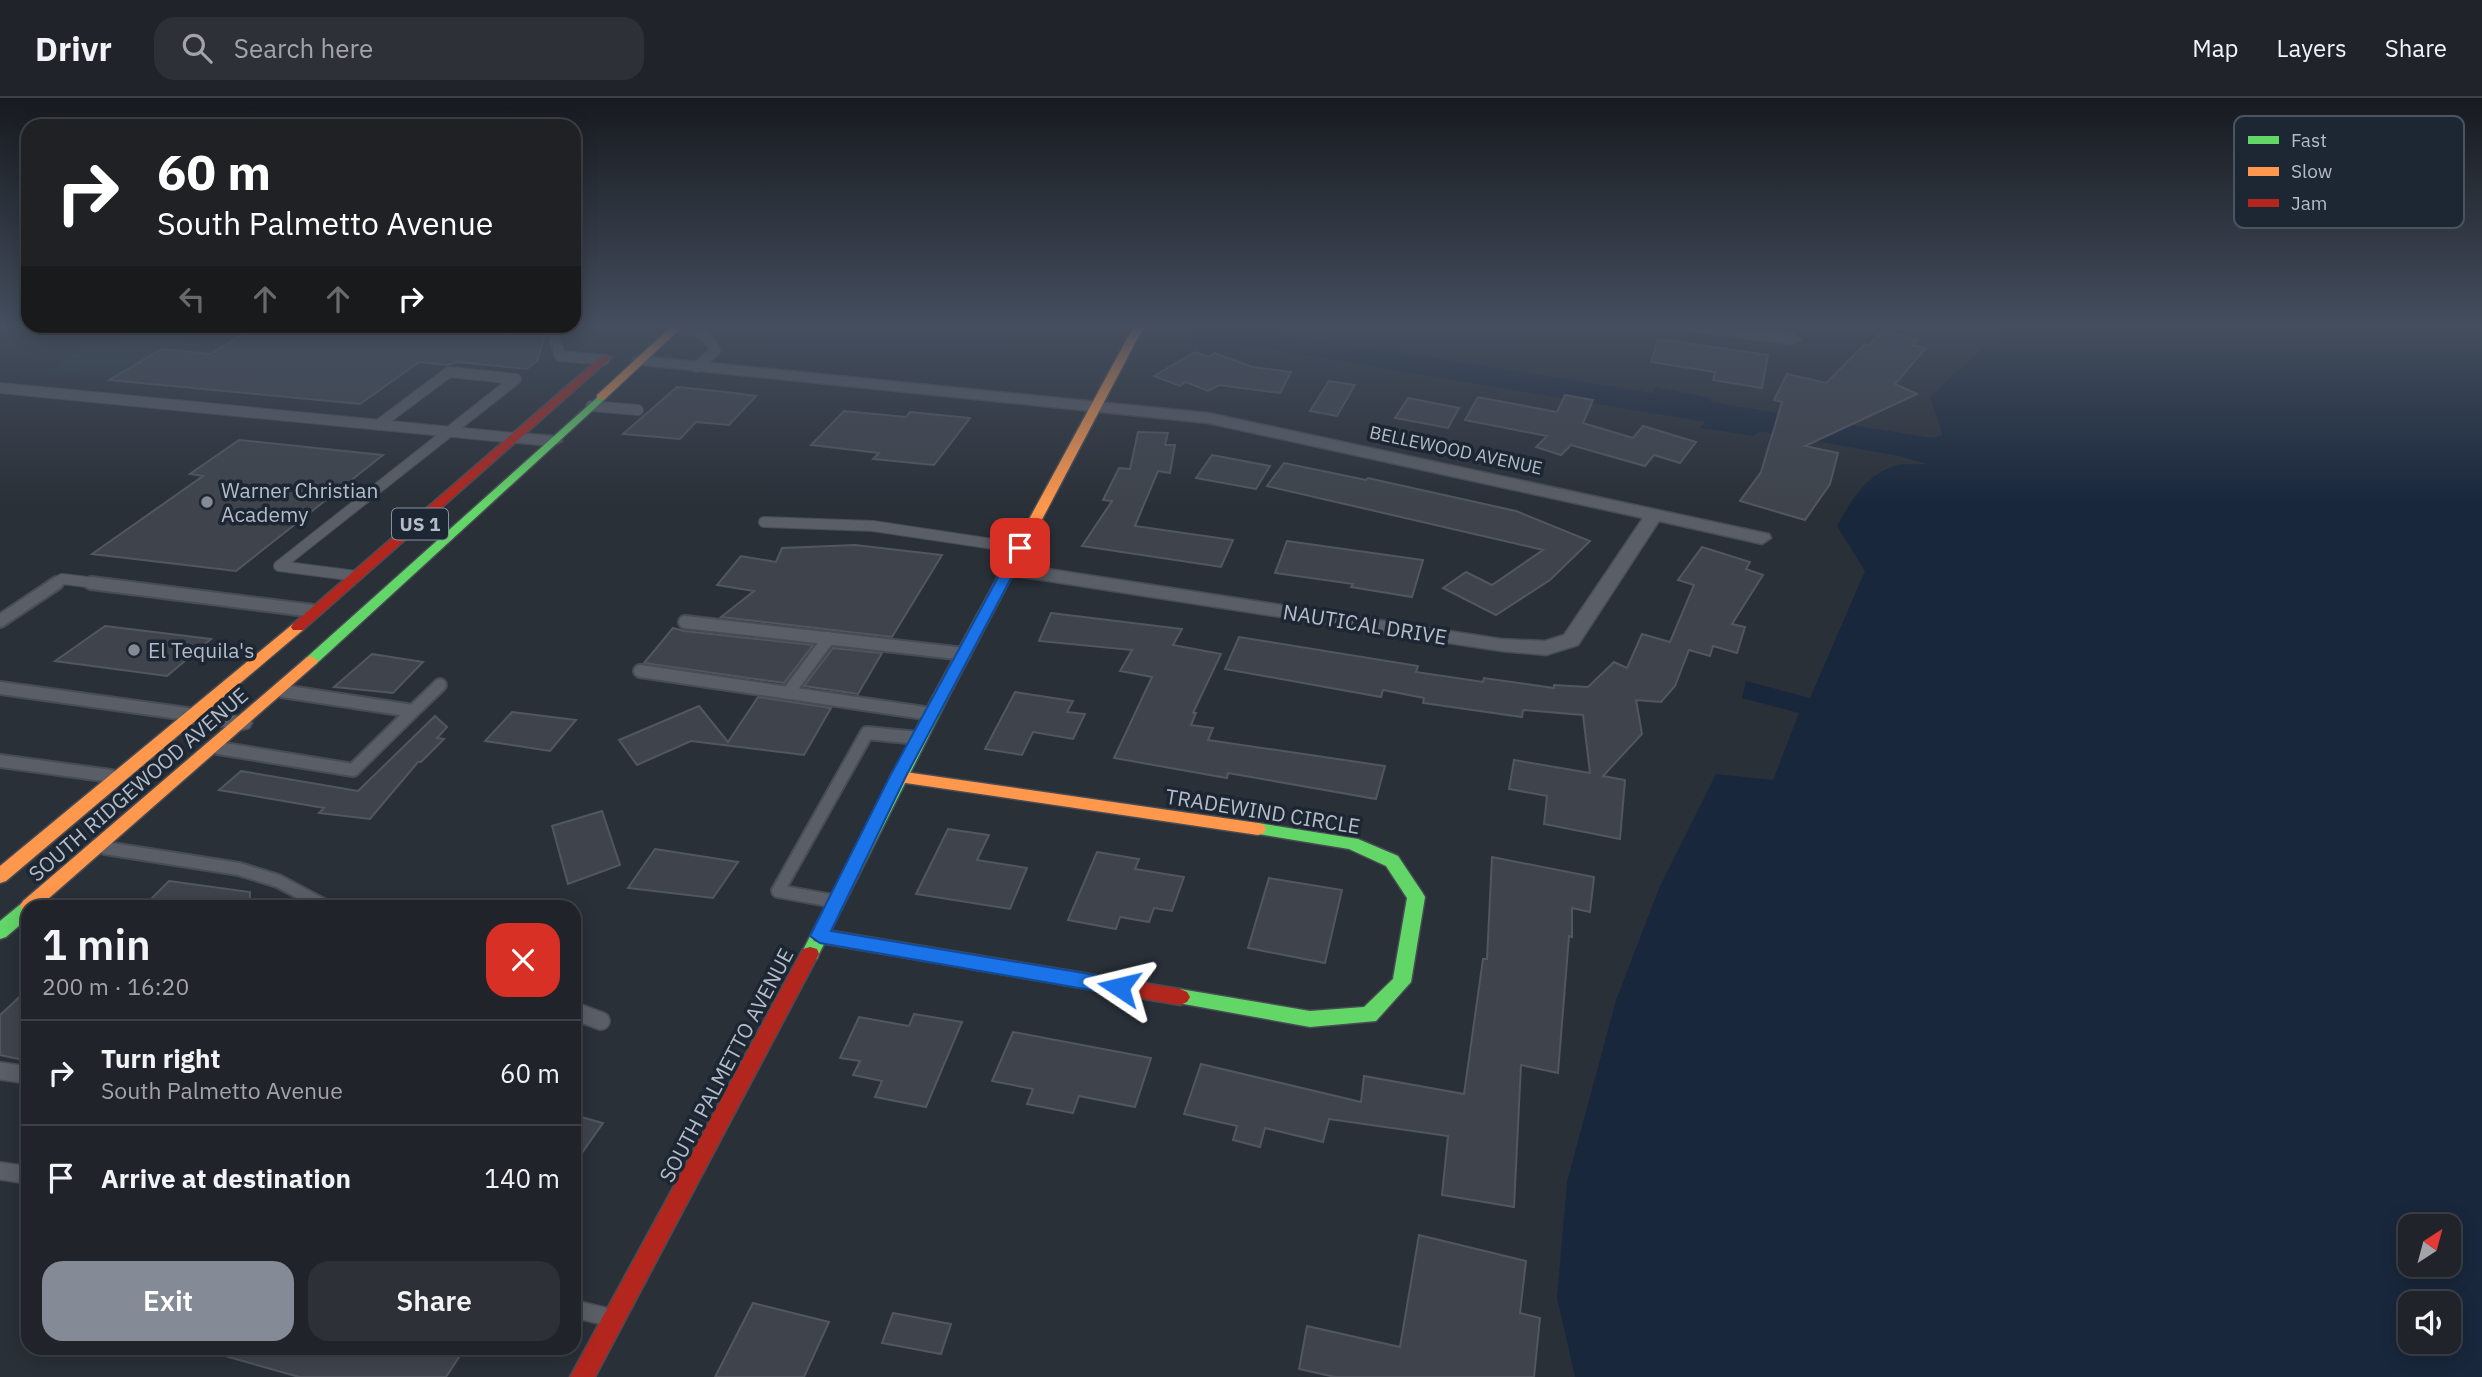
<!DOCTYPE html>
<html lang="en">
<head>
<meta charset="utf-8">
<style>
	:root { --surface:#20242a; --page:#2d3036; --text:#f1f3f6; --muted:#a2a4a8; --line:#3d4147; --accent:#848b96 }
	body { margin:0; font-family:"IBM Plex Sans",sans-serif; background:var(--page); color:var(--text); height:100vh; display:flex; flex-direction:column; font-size:26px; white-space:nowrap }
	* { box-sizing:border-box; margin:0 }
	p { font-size:23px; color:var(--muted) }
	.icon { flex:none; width:38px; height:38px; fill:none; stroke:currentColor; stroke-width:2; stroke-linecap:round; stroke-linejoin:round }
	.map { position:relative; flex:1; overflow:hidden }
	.panel { position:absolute; left:21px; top:802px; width:560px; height:455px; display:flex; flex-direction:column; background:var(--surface); border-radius:21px; box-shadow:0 4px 18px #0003,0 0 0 2px var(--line) }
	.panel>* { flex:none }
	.hud { position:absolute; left:21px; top:21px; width:560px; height:214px; border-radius:21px; box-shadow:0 4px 18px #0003,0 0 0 2px var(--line); background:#202124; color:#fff; overflow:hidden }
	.needle { width:46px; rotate:36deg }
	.buttons { position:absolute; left:2398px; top:1116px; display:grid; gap:14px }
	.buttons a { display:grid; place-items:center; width:63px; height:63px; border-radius:14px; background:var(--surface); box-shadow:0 4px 18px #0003,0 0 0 2px var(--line); font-size:35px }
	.pin { position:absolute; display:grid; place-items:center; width:60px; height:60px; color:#fff; margin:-30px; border-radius:14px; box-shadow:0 4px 10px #0006 }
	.me { position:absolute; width:77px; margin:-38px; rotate:280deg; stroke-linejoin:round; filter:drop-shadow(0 0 5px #0008) }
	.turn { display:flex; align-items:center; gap:24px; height:147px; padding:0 21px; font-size:32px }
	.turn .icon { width:91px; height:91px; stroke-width:2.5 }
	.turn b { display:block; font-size:49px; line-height:60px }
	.lanes { display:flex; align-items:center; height:66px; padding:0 21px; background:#0003; justify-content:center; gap:35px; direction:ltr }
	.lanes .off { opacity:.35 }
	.round { display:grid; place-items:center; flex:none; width:74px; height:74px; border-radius:21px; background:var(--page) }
	.overview { display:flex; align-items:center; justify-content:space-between; height:119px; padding:0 21px }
	h1 { font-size:42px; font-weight:600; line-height:52px }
	.action { display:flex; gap:14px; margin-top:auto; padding:14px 21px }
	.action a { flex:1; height:80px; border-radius:21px; background:var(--accent); color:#fff; font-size:28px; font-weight:600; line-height:80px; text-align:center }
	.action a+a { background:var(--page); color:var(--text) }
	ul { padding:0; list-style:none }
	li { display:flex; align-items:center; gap:21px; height:105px; padding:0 21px; border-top:2px solid var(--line) }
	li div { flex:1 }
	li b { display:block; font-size:26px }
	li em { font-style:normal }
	header { display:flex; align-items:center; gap:42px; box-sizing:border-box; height:98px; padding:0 35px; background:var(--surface); border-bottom:2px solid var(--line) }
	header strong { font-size:33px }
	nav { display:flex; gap:38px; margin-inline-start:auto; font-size:24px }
	.search { width:490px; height:63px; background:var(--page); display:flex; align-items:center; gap:18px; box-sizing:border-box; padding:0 24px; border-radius:21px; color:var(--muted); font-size:26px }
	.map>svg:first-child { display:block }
</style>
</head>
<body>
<header>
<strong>Drivr</strong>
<div class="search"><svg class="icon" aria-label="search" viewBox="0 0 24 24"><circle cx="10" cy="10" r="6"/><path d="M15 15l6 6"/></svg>Search here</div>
<nav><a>Map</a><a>Layers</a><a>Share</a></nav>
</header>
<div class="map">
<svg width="2482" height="1279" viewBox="0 0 2482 1279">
	<rect width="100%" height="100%" fill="#2a3038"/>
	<path fill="#273a3e" d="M146 228H217L193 241 164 250 110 279 45 274 97 243 114 244Z"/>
	<path fill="#19273c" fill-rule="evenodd" d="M1196 228 1252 231 1653 295 1656 289 1711 300V304L1931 340 1943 337 1930 299 2006 228H2482V1279H1575L1557 1200 1567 1084 1616 902 1660 788 1716 676 1773 682 1799 615 1742 600 1746 583 1810 600 1865 473 1837 428C1850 404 1866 377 1894 368 1904 365 1917 367 1927 366L1899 358 1759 333 1754 338 1701 330 1705 324 1246 247 1189 246ZM2410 1129H2448V1167H2410ZM2410 1206H2448V1244H2410Z"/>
	<path fill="#3f444c" stroke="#52575f" stroke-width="2" d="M257 228H548L537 263 527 271 458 264 447 267 419 264 360 306 109 282 162 251 210 256Z
		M1883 233 1918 242 1913 247 1926 250 1895 286 1917 296 1805 348 1838 355 1830 386 1805 422 1740 403 1761 374 1782 304 1774 302 1787 276 1826 285 1865 246 1869 247Z
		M1658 241 1768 257 1762 290 1713 282 1715 274 1651 264Z
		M1195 254 1208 259 1215 255 1253 269 1291 274 1280 295 1219 287 1208 293 1186 284 1180 288 1154 278Z
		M1329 283 1355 287 1337 318 1310 313Z
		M677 289 726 294 756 298 729 327 696 324 680 341 623 336Z
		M1565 297 1593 302 1583 325 1633 340 1643 328 1696 344 1680 365 1654 357 1645 368 1571 347 1561 357 1536 349 1547 338 1465 322 1478 299 1557 314Z
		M1408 300 1459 310 1448 330 1395 320Z
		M844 313 906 319 910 314 970 320 934 367 873 361 879 355 811 347Z
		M1138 334 1168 335 1165 347H1175L1170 375 1158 373 1135 428 1233 442 1221 469 1082 448 1112 403 1103 402 1119 370 1130 371Z
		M239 342 383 357 236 473 92 456 203 378 190 376Z
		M1212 357 1270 368 1256 391 1196 380Z
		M1284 365 1366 382 1368 380 1516 413 1590 443 1550 482 1496 517 1443 490 1466 474 1492 487 1543 452 1267 388Z
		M1287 443 1423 462 1412 499 1351 489 1353 486 1275 475Z
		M855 447 942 457 892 539 721 519 754 493 717 487 741 458 776 464 782 450Z
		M1702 449 1750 464 1746 471 1763 477 1732 526 1745 529 1737 555 1713 548 1710 558 1689 552 1675 588 1661 604 1636 602 1642 636 1603 678 1625 682 1620 741 1544 726 1547 698 1509 691 1514 662 1590 675 1583 617 1523 612 1522 619 1423 605 1424 600 1383 592 1381 599 1225 571 1239 539 1418 568 1416 574 1483 584 1484 580 1554 590V587L1588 589 1614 564 1627 570 1642 536 1670 544 1694 487 1678 482Z
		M1051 515 1182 531 1173 547 1221 556 1193 615H1196L1191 627 1213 630 1208 642 1385 668 1376 701 1228 675 1227 680 1114 660 1152 579 1120 573 1132 552 1039 543Z
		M105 528 211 541 167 578 55 563Z
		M673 530 684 533 813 547 784 585 644 565Z
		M833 550 882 555 858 596 804 588Z
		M372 556 423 564 393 595 334 589Z
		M1015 594 1073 603 1067 614 1085 616 1073 641 1033 634 1022 657 985 651Z
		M758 599 831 610 804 657 691 643 637 667 619 642 699 608 728 644Z
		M512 614 576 622 550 653 485 643Z
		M435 618 447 629 437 640 444 641 421 664H418L370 721 319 715 324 710 219 692 241 673 358 693Z
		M602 713 620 767 568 786 552 728Z
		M948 731 989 737 977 762 1027 770 1010 811 916 796Z
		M655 751 738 764 713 800 628 790Z
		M1097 754 1139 761 1135 771 1184 779 1172 813 1154 810 1149 824 1120 819 1116 831 1068 822Z
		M1492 759 1594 779 1590 814 1572 810V839L1569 838 1558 975 1521 967 1514 1109 1442 1097 1448 1038 1329 1021 1323 1044 1265 1030 1260 1049 1233 1042 1237 1028 1184 1016 1201 966 1361 1004 1364 978 1464 996 1483 861H1487Z
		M1269 780 1342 792 1325 865 1248 850Z
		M169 783 250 794V808H144Z
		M28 891V963L0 957V917Z
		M914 916 962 924 926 1009 875 999 882 983 853 977 860 963 840 960 859 919 909 928Z
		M1013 934 1151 960 1135 1009 1079 998 1073 1015 1027 1006 1033 991 992 983Z
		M574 1017 603 1025 574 1066Z
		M1419 1137 1526 1163 1520 1215 1540 1220 1534 1279H1335L1299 1271 1307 1228 1400 1249Z
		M753 1205 829 1224 804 1279H715Z
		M893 1215 951 1226 941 1256 882 1245Z
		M219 1250H465L446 1279H299L218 1256Z"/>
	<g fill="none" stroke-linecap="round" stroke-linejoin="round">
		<defs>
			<path id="lane-far2" d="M556 228 554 238 560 258 604 262
				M674 231C693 232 708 232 715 253L697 269
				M0 290 515 340
				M591 308 638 312
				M764 424 873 428 1020 450
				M356 478 279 468 516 281 449 274 378 327
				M54 486 62 481 105 486"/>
			<path id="lane-far1" d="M91 485 314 513
				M0 523 57 485
				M685 524 964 556
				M640 573 931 616
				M0 590 187 616
				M788 595 829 540
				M413 613 440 587
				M218 650 353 672 413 613 282 593
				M0 663 111 678
				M105 750 239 771 278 783 325 808
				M833 803 778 793 867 635 918 640"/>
			<path id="lane" d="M574 913 601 923
				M0 973 28 977
				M0 1073 28 1077
				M574 1211 608 1219"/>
			<path id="street" d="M668 228H685L675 233Z
				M1678 228H1720L1793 236 1801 241 1793 246 1686 233Z
				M639 258 1208 315 1769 436 1771 440 1762 446 1659 423 1578 547 1546 557 1501 553 1009 477 999 471 1002 467 1009 465 1501 541 1545 543 1564 537 1643 420 1208 325 633 266V260Z
				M517 335 553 338 562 343 553 348 511 344 508 340Z
				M193 610 249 620 252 625 249 630 241 632 185 622 182 617 185 612Z"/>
			<path id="fast" d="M601 296 605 297V301L316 566H306L304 563 306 560Z
				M941 593 949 598 819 856 817 861 810 863 803 861 801 856 933 598Z
				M1258 725 1358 741 1398 758 1422 794 1425 799 1411 884 1376 923 1310 929 1173 904 1170 899 1173 894 1180 891 1310 913 1364 909 1393 881 1407 800 1386 768 1349 751 1252 735 1250 731 1252 727Z
				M28 803 36 808H28V820L6 839 0 841V823L22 805Z"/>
			<path id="slow" d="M672 228H683L605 301H597V297Z
				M1134 228H1144L949 598 946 601H936L933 598Z
				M298 525 303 526 305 529 303 532 6 783 0 785V768L293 526Z
				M311 558 318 563 316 566 40 808H28V815L23 813 20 808 23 803 306 560Z
				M898 673 1258 725 1264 727 1266 731 1264 735 1258 737 892 683 890 679 892 675Z"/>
			<path id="jam" d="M603 257 612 259 303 532H293L291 529 293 526Z
				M820 831 1180 891 1187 894 1190 899 1187 904 1180 907 820 845 814 843 811 838 814 833Z
				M810 849 817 851 819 856 595 1279H570L803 851Z"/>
		</defs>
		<use href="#lane-far2" stroke="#484c55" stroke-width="12"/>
		<use href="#lane-far1" stroke="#484c55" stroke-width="16"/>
		<use href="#lane" stroke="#484c55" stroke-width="20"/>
		<use href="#street" stroke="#484c55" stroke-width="3"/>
		<use href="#fast" stroke="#484c55" stroke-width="3"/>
		<use href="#slow" stroke="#484c55" stroke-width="3"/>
		<use href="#jam" stroke="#484c55" stroke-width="3"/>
		<use href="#lane-far2" stroke="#5a5e66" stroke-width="10"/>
		<use href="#lane-far1" stroke="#5a5e66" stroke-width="12"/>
		<use href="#lane" stroke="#5a5e66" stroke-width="17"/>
		<use href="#street" fill="#5a5e66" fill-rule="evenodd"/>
		<use href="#fast" fill="#63d668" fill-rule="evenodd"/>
		<use href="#slow" fill="#ff974d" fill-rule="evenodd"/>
		<use href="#jam" fill="#b3261e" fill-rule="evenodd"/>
	</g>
	<linearGradient id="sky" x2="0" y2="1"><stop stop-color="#171a1f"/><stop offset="0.56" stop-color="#444e5e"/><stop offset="1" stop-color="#444e5e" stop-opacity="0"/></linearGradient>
	<rect width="2482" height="407" fill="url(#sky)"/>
	<path fill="#1a73e8" stroke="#114b97" stroke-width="2" d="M1020 446 1027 450 906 678 831 833 1119 881 1126 883 1129 889 1126 894 1119 897 820 845 810 838 890 678 1014 450Z"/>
	<g fill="#848b96" stroke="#1d2633" stroke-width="2.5">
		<circle cx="207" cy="404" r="7"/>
		<circle cx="134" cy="552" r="7"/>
	</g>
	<g text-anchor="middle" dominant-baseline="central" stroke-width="7" stroke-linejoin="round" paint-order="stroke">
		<g font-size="18" fill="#b4bcc9" stroke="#1d2633">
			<text transform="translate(1456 352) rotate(12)">BELLEWOOD AVENUE</text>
		</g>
		<rect fill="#1d2633" stroke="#878f9c" stroke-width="2" x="392" y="410.5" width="56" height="31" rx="5"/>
		<g font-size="19" font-weight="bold" fill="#b4bcc9">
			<text x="420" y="426">US 1</text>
		</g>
		<g font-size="21" fill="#b4bcc9" stroke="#1d2633" text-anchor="start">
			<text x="221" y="392">Warner Christian<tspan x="221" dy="24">Academy</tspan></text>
			<text x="148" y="552">El Tequila's</text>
		</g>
		<g font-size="21" fill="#b4bcc9" stroke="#1d2633">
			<text transform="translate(1365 526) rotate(9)">NAUTICAL DRIVE</text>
			<text transform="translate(138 686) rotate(-41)">SOUTH RIDGEWOOD AVENUE</text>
			<text transform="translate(1263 713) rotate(9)">TRADEWIND CIRCLE</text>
			<text transform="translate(726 967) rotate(-62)">SOUTH PALMETTO AVENUE</text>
		</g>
	</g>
	<rect x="2234" y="18" width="230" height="112" rx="10" fill="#1d2633" stroke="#4a5360" stroke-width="2"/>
	<rect x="2248" y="38" width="31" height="8" fill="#63d668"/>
	<rect x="2248" y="69" width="31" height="9" fill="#ff974d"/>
	<rect x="2248" y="101" width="31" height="8" fill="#b3261e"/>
	<g font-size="19" fill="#b4bcc9">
		<text x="2291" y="49">Fast</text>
		<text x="2291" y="80">Slow</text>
		<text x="2291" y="112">Jam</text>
	</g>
</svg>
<div class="buttons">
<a><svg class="needle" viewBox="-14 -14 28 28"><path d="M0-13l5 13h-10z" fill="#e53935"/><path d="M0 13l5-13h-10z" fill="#a2a4a8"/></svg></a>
<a><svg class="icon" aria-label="sound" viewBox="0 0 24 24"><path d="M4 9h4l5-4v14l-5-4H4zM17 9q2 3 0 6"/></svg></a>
</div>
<div class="pin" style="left:1020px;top:450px;background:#d93025"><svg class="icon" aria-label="arrive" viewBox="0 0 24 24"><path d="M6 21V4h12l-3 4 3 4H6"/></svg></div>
<svg class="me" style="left:1119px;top:889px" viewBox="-20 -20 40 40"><path d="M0-17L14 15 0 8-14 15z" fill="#1a73e8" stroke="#fff" stroke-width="4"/></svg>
<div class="hud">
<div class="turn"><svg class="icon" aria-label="right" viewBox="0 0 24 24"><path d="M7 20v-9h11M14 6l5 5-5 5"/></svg><div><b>60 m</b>South Palmetto Avenue</div></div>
<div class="lanes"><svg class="icon off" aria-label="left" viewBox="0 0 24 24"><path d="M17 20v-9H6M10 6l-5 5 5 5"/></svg><svg class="icon off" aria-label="ahead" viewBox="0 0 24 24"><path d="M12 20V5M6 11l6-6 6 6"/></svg><svg class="icon off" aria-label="ahead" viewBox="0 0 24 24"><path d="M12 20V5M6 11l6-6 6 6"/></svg><svg class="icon" aria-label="right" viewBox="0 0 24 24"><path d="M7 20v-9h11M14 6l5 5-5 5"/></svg></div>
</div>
<section class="panel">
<div class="overview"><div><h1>1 min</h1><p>200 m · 16:20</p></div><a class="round" style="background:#d93025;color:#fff"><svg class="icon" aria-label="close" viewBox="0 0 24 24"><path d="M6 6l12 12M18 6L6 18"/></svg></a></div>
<ul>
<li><svg class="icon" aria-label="right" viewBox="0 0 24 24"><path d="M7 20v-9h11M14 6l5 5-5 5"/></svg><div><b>Turn right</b><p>South Palmetto Avenue</p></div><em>60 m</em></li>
<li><svg class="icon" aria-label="arrive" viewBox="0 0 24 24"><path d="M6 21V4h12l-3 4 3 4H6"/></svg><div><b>Arrive at destination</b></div><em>140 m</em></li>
</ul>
<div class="action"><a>Exit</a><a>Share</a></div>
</section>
</div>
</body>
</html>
